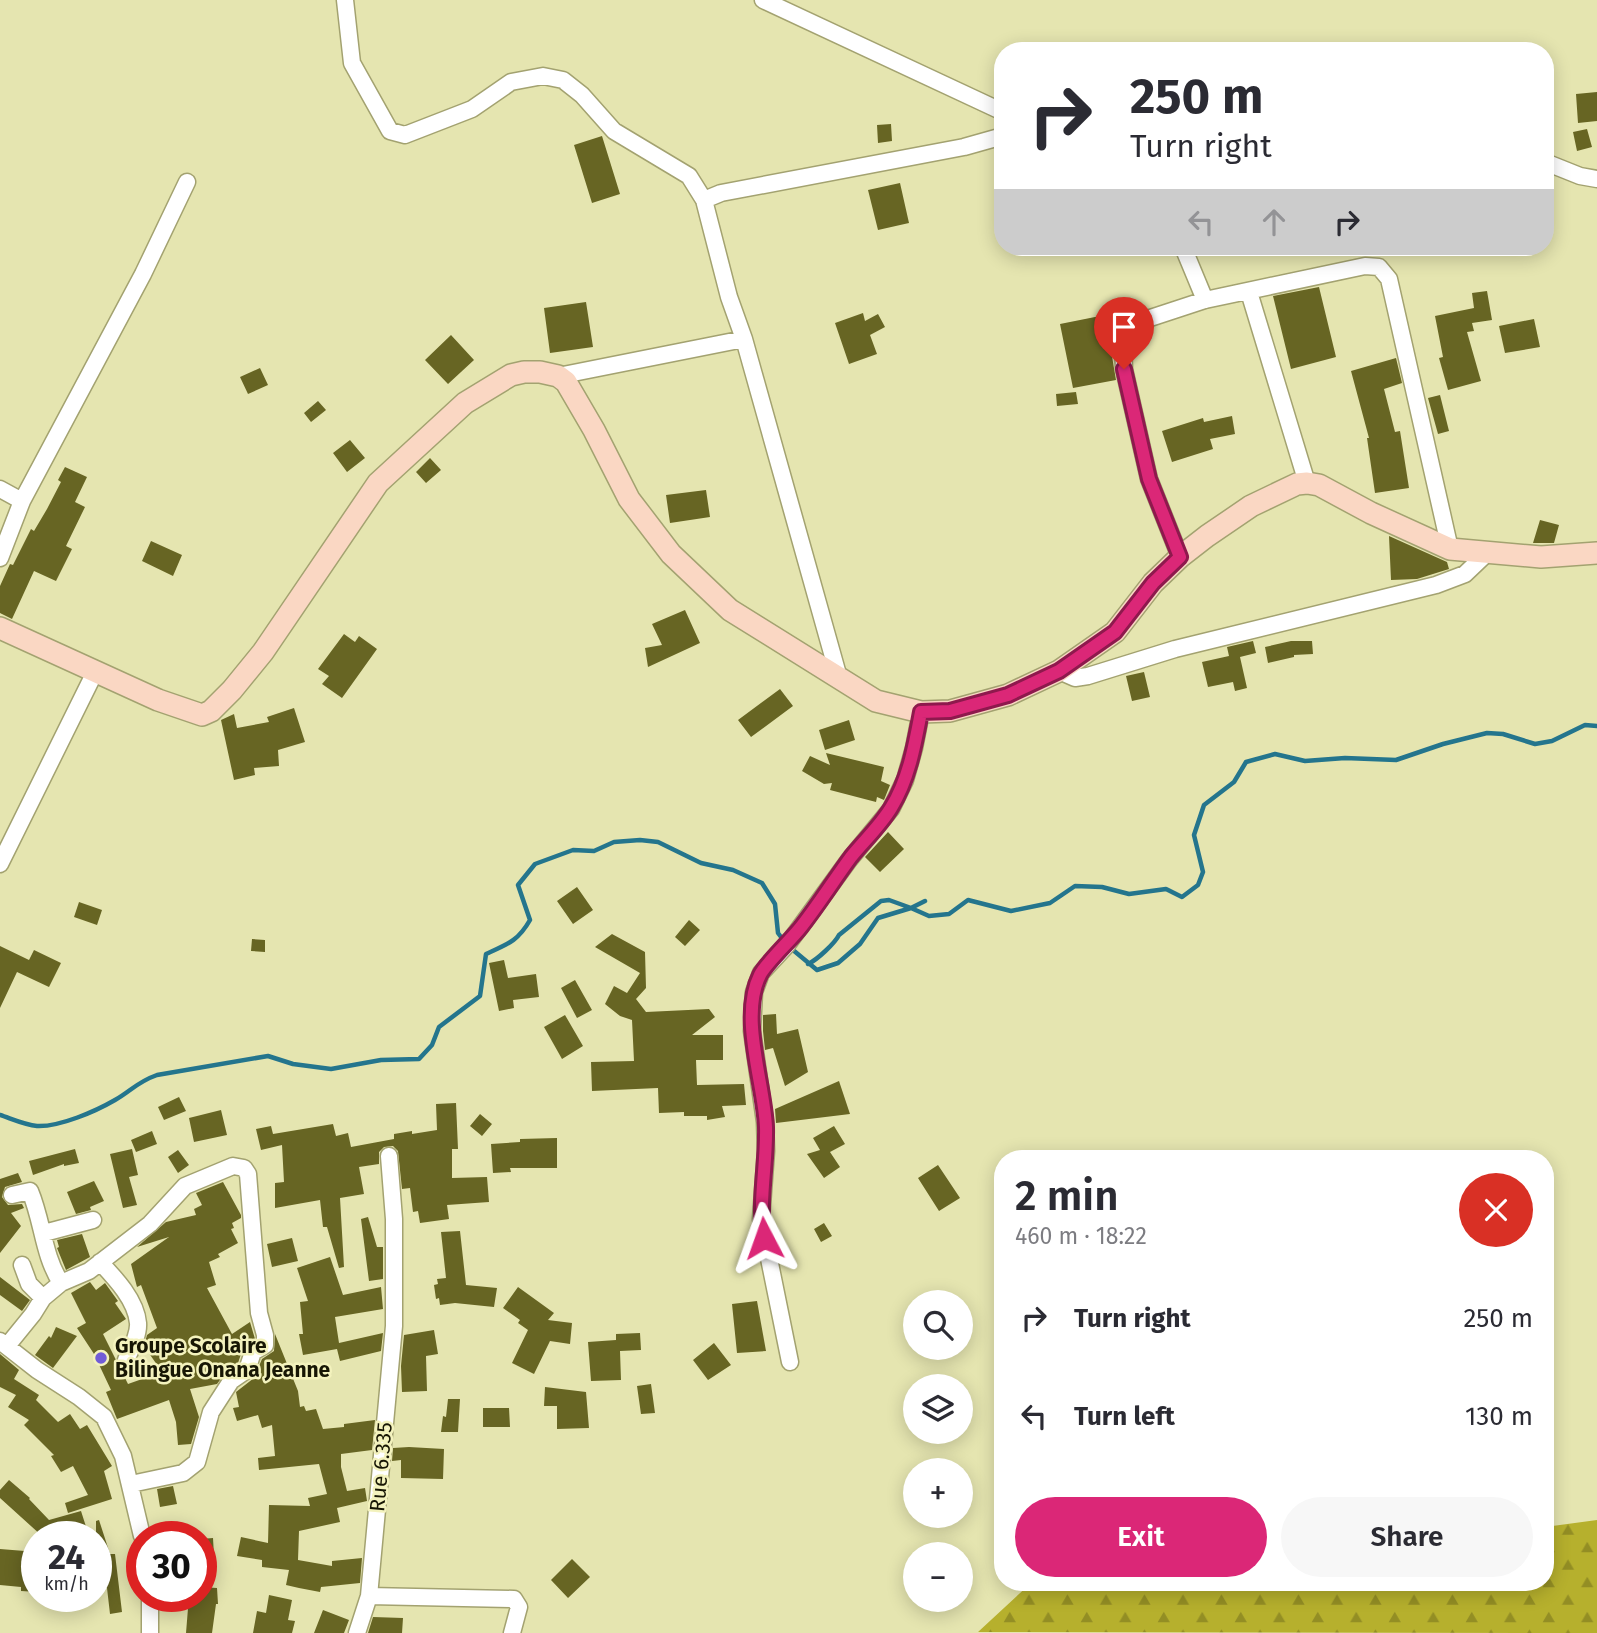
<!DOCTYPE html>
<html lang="en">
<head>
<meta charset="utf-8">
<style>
	:root { --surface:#fff; --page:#f7f7f7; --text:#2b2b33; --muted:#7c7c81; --accent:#db2777 }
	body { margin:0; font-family:"Fira Sans",sans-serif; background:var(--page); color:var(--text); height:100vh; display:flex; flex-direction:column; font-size:26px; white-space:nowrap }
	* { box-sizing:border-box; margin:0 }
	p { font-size:23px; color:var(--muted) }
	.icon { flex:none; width:38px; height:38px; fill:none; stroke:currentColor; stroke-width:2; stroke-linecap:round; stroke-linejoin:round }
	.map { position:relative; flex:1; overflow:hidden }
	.sheet { position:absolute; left:994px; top:1150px; width:560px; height:441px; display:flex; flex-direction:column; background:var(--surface); border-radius:28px; box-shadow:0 4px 18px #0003 }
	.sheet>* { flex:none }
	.guide { position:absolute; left:994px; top:42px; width:560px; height:214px; border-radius:28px; box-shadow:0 4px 18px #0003; background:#fff; color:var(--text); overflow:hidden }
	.fabs { position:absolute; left:903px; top:1290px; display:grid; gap:14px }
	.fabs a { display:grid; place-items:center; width:70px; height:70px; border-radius:50%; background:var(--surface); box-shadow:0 4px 18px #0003; font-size:35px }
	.speed { position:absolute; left:21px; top:1521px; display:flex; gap:14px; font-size:35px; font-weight:700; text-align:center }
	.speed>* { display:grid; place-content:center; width:91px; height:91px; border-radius:50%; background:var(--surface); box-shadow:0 4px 18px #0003; line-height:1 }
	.speed small { font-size:18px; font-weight:400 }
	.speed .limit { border:10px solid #d22; background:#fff; color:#111 }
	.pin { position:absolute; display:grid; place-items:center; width:60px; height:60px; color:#fff; margin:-72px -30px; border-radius:50% 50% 50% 0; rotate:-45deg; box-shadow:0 0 7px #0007 }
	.pin .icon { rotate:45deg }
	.me { position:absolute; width:77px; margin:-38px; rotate:356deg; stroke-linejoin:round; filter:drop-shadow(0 0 5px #0008) }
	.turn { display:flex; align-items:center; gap:24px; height:147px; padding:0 21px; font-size:32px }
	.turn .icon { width:91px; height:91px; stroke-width:2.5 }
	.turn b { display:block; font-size:49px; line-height:60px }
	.lanes { display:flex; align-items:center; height:66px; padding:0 21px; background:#0003; justify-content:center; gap:35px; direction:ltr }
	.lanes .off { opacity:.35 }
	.round { display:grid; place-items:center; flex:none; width:74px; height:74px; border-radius:37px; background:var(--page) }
	.overview { display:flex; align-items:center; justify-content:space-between; height:119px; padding:0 21px }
	h1 { font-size:42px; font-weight:600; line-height:52px }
	.cta { display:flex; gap:14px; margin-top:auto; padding:14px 21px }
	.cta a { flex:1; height:80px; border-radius:42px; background:var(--accent); color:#fff; font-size:28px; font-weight:600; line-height:80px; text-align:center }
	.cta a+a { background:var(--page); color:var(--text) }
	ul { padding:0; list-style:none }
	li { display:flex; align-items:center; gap:21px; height:98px; padding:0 21px }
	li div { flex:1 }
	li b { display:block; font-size:26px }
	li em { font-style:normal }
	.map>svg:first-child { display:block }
</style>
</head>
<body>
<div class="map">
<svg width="1597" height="1633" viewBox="0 0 1597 1633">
	<defs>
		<pattern id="forest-firs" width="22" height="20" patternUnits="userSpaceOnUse" patternTransform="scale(1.75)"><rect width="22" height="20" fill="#b6b02d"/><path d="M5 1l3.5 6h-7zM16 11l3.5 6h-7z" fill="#938e24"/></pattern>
	</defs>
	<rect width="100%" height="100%" fill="#e5e5b0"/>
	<path fill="url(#forest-firs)" d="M1597 1520V1633L978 1632 1032 1582H1545V1527Z"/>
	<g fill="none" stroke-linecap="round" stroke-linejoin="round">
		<path stroke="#24758d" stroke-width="4.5" d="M808 964C817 960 835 943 839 935L881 901 889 900 911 908 925 901
			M0 1115C12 1119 25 1125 37 1126 60 1127 96 1111 115 1100 131 1091 137 1082 157 1075L268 1056 293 1064 331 1069 381 1060 419 1059 432 1045 439 1027 480 996 486 954C508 944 518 941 530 920L518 885 535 864 573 850 594 851 614 842 640 840 658 842 701 863 733 870 762 883 775 904 778 933 787 945 817 970 838 963 860 944 878 918 911 908 929 916 949 914 968 900 1011 911 1050 903 1075 886 1102 887 1129 894 1166 889 1182 897 1198 885 1203 872 1194 835 1204 805 1234 782 1246 762 1275 754 1305 761 1345 758 1396 760 1443 744 1487 733 1503 734 1535 744 1552 741 1585 725 1597 726"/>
	</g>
	<path fill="#676523" d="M1597 92V121L1578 123 1576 94Z
		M891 124 892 141 878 143 877 125Z
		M1587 129 1592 147 1577 151 1573 132Z
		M602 136 620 194 592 203 574 145Z
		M900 183 909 223 878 230 868 190Z
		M1319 287 1336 357 1291 369 1273 296Z
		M1487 291 1492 320 1472 323 1474 331 1467 332 1481 381 1448 390 1439 358 1443 357 1435 316 1474 308 1472 293Z
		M586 302 593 347 550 353 544 308Z
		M863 313 865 321 878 314 885 327 870 335 877 354 849 364 835 323Z
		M1105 315 1116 380 1073 388 1060 324Z
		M1534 319 1540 347 1505 353 1499 326Z
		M451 335 474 360 448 384 425 360Z
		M1396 358 1402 383 1384 389 1395 432 1400 431 1409 488 1375 493 1367 438H1369L1351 371Z
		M260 368 268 385 248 394 240 377Z
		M1076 392 1078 404 1057 406 1056 394Z
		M1440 395 1449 431 1438 434 1428 398Z
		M318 401 326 410 311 422 304 413Z
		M1232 416 1235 434 1210 439 1213 449 1172 462 1162 431 1203 418 1204 422Z
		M350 440 365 458 347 472 333 453Z
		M430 458 441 470 426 483 416 472Z
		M65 467 87 477 75 502 85 507 66 546 72 549 56 581 34 571 12 619 0 613V586L10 564 13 565 31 529 34 531 47 509 61 482 58 480Z
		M706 490 710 517 670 523 666 495Z
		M1540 520 1559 525 1554 543H1533Z
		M1389 536 1447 562 1449 569 1417 579 1391 580Z
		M151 541 182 555 173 576 142 561Z
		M685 610 700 643 648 667 645 648 662 645 652 624Z
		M344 634 355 642 359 636 377 649 342 698 322 684 329 676 318 669Z
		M1253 641 1256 653 1240 657 1247 688 1235 691 1233 682 1208 687 1202 662 1229 656 1227 647Z
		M1291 641H1312L1313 654 1294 655V657L1268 663 1265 647Z
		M1144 672 1150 697 1132 701 1126 676Z
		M780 689 793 706 751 737 738 720Z
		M294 708 305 742 278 750 279 766 254 768 255 775 234 780 221 720 234 714 237 728 269 722 267 717Z
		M849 720 855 740 825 750 819 730Z
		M826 753 884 767 881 781 890 785 884 800 877 797 876 802 830 790 832 783 824 784 802 771 810 756 830 765Z
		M888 832 904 849 880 872 865 857Z
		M577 887 593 910 573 924 557 901Z
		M79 902 102 910 97 925 74 917Z
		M689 920 700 930 685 946 675 937Z
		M612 934 645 952 646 988 636 999 646 1012 709 1009 715 1017 692 1035H723V1060H696L697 1085 744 1084 746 1105 722 1106 725 1117 707 1120V1116H684V1112L659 1113 658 1088 592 1091 591 1062 634 1061 632 1020 620 1016 605 1004 614 986 627 993 640 973 595 947Z
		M252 939 265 940V952L251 951Z
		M0 946 29 960 34 950 61 963 49 987 17 972 0 1008Z
		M504 960 508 978 536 974 539 997 513 1000 514 1008 499 1011 489 963Z
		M575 980 592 1010 577 1018 561 988Z
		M776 1014 777 1034 798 1029 808 1072 785 1086 773 1048 765 1050 763 1031V1015Z
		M565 1015 583 1046 562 1059 544 1027Z
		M839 1081 850 1114 776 1123 775 1109Z
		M179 1097 186 1111 164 1120 158 1107Z
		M456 1103 458 1149H452V1178L487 1177 489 1202 447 1205 449 1219 420 1223 418 1211 413 1212 410 1188 402 1189 398 1151 393 1146 384 1147 379 1152V1164L359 1167 364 1194 340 1198 344 1267 339 1268 327 1227H323L320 1200 275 1208V1183L284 1182 282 1145 261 1150 256 1129 271 1126 273 1134 333 1124 336 1136 348 1133 351 1147 394 1139V1134L412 1131V1134L437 1130 436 1104Z
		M221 1110 227 1135 194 1142 189 1118Z
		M480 1114 492 1124 482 1136 470 1126Z
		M834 1126 845 1144 830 1152 840 1167 824 1178 807 1154 820 1150 813 1138Z
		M152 1131 157 1144 136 1152 131 1140Z
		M557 1138V1168H510L511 1172 493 1173 491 1144 520 1142V1139Z
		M75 1149 79 1163 64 1166V1164L33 1175 29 1161Z
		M132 1149 138 1175 129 1177 137 1205 123 1208 110 1154Z
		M178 1150 189 1165 178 1173 168 1157Z
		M938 1165 960 1198 939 1211 918 1178Z
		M18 1173 22 1182 5 1187 2 1197 8 1205 22 1204 24 1208 11 1213 21 1226 0 1253V1179Z
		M94 1181 104 1201 90 1207 91 1210 76 1214 67 1192Z
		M223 1182 241 1215V1218L232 1223 234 1228 231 1229 238 1243 218 1254 220 1257 209 1262 216 1285 207 1288 232 1334 250 1322 255 1339 243 1348 238 1363 225 1373 217 1384 190 1389 199 1417 191 1444 178 1445 176 1422 169 1400 117 1419 106 1392 111 1390 94 1354 77 1328 86 1323 71 1293 90 1282 96 1290 105 1283 118 1301 115 1303 126 1319 103 1334 128 1384 162 1372 144 1346 147 1335 157 1328 141 1285 137 1287 131 1264 169 1237 137 1247 166 1222 196 1215 194 1209 202 1205 196 1193Z
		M368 1217 377 1247H383V1279L369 1281 361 1219Z
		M824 1223 832 1236 821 1242 814 1229Z
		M460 1231 466 1285 497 1288 494 1307 455 1303 440 1305 439 1298 436 1299 434 1285 438 1284 437 1279 446 1278 441 1232Z
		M82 1234 90 1257 66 1270 57 1248 59 1247 57 1240Z
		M292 1238 298 1261 272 1267 267 1244Z
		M330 1257 343 1295 381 1287 383 1309 335 1317 339 1343 383 1333 381 1351 340 1361 337 1349 303 1355 299 1334H303L300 1302 308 1301 297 1268Z
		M0 1277 30 1300 22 1311 0 1295Z
		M518 1287 554 1313 548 1320 572 1323 570 1344 550 1341 534 1374 512 1363 528 1330 518 1323 520 1320 503 1308Z
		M757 1301 766 1351 737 1353 732 1304Z
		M56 1327 77 1336 53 1368 35 1355 49 1336 51 1338Z
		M434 1330 438 1354 426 1356 427 1391 402 1392 401 1366 404 1335Z
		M640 1333 641 1350 620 1351 621 1380 591 1381 588 1342 616 1340V1334Z
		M275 1334 298 1391 300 1407 304 1406 306 1411 316 1409 323 1429 344 1427V1424L375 1420 372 1450 341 1454V1467L347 1491 365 1488 367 1501 337 1508 340 1522 299 1531 298 1560 332 1566V1561L362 1558 360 1583 321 1587 320 1592 299 1588 286 1585 289 1570 262 1567V1560L237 1556 241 1537 268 1543 269 1505 310 1506 308 1498 327 1494 319 1464 259 1470 258 1458 275 1456 272 1425 262 1428 258 1415 237 1421 233 1408 239 1407 236 1392 254 1378 262 1359 274 1351Z
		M714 1343 731 1365 708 1380 693 1360Z
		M0 1354 19 1370 14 1379 39 1395 36 1400 58 1422 70 1414 80 1429 87 1425 112 1466 104 1471 112 1499 68 1513 65 1503 88 1495 73 1466 61 1472 51 1456 54 1455 24 1425 29 1420 8 1407 16 1395 0 1387Z
		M651 1384 655 1413 641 1414 637 1386Z
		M545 1387 586 1392 589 1428 557 1429V1406H544Z
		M448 1399H460L458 1432H441L443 1416 446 1417Z
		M483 1408H509L510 1427H483Z
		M409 1447 444 1449 443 1479 401 1478V1460L392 1461 393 1448Z
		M9 1480 30 1498 29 1499 49 1520 81 1511 89 1536H42L0 1498V1490Z
		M173 1486 177 1504 160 1507 157 1489Z
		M99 1520 110 1554H115L122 1612 110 1614 107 1588 96 1589V1521Z
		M213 1538 214 1556 201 1558V1539Z
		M0 1549 37 1552V1592L21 1591V1587L0 1585Z
		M572 1559 590 1577 568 1598 551 1580Z
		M201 1587 217 1588 218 1604H216L212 1633H186L189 1596H201Z
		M269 1595 292 1600 288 1620 295 1621 292 1633H253L257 1611 266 1613Z
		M323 1610 349 1620 344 1633H314Z
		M373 1617 403 1618 402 1633H368Z"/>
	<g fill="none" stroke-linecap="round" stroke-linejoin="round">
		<defs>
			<path id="street" d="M345 0 352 63 390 131 405 135 472 109 511 82 543 76 563 80 582 95 614 131 689 176 704 200 721 193 964 147 1003 136
				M763 0 1003 112
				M1545 162 1580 176 1597 179
				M1183 247 1205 300
				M1249 292 1307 483
				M744 339 839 678
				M558 376 744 339 729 297 704 200
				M0 489 22 501 0 558
				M22 501 143 274 187 182
				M1180 557 1149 479 1124 369 1123 344 1128 331 1135 323 1205 300 1365 266 1379 267 1389 279 1450 549
				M1059 671 1075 678 1088 676 1175 649 1436 585 1465 574 1486 554
				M0 864 96 670
				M389 1156 394 1219V1326L369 1596 514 1599 519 1607 512 1633
				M12 1195 30 1191C43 1222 43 1255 61 1283
				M44 1233 93 1220
				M100 1262C115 1278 136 1300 138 1323 139 1335 131 1349 126 1360
				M22 1265 29 1284 43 1298
				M0 1341 37 1370 79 1397 104 1417 123 1456 142 1536
				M7 1346 33 1314 43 1298 61 1283 89 1271 150 1224 185 1186 233 1166 244 1168 248 1174 259 1313 265 1335V1345L253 1352 247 1370 231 1381 211 1412 197 1462 183 1473 131 1484
				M790 1362 761 1219 766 1151 765 1122 752 1031 754 992 761 973 787 945 849 860 891 809 905 780 914 748 921 712
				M150 1596V1633
				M357 1633 369 1596"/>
			<path id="secondary" d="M0 628 158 700 202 715 211 711 232 690 263 652 378 483 465 403 511 375 524 372H540L558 376 566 382 594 430 629 499 671 554 730 610 876 701 921 712 950 711 1008 695 1059 671 1115 632 1153 583 1180 557 1207 536 1251 506 1297 484 1307 483 1319 485 1371 513 1450 549 1541 557 1597 553"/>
		</defs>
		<use href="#street" stroke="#a3a270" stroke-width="19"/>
		<use href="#secondary" stroke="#a3a270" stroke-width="24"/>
		<use href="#street" stroke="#fff" stroke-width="16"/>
		<use href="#secondary" stroke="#fad7c3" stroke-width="21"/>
	</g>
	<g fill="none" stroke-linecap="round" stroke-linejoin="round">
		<defs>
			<path id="route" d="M764 1238C758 1201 767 1165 766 1127 764 1082 739 1017 760 975 766 963 791 940 801 927 819 904 834 880 851 857 864 841 880 826 891 808 909 779 915 744 921 712L950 711 1008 695 1059 671 1115 632 1153 583 1180 557 1149 479 1124 369"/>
		</defs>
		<use href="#route" stroke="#8e194d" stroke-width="18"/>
		<use href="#route" stroke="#db2777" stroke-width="12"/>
	</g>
	<circle fill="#715cd6" stroke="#f3f2bd" stroke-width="2.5" cx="101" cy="1358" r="7"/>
	<g text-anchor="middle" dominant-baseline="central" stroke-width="5" stroke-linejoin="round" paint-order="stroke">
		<g font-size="21" font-weight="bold" fill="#171604" stroke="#f3f2bd" text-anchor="start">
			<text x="115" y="1346">Groupe Scolaire<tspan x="115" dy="24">Bilingue Onana Jeanne</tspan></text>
		</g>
		<g font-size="21" fill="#171604" stroke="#f3f2bd">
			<text transform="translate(381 1467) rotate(-85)">Rue 6.335</text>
		</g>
	</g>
</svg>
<div class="fabs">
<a><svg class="icon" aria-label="search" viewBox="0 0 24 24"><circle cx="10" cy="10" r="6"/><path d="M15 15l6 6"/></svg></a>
<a><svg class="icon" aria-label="layers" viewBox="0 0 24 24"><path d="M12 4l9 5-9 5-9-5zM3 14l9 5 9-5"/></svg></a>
<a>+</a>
<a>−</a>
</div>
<div class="speed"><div>24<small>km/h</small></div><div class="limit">30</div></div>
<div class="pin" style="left:1124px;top:369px;background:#d93025"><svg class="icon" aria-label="arrive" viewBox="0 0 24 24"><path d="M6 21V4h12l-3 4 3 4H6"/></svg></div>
<svg class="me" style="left:764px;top:1238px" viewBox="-20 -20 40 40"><path d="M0-17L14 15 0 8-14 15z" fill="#db2777" stroke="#fff" stroke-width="4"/></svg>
<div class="guide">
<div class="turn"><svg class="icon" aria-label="right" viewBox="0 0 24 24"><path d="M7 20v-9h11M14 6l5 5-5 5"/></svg><div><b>250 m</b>Turn right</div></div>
<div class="lanes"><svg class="icon off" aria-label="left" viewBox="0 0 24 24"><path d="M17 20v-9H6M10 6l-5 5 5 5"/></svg><svg class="icon off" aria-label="ahead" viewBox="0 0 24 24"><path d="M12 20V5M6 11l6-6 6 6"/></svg><svg class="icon" aria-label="right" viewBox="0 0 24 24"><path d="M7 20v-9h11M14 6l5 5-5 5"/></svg></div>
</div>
<section class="sheet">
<div class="overview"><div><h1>2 min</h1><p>460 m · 18:22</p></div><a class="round" style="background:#d93025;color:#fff"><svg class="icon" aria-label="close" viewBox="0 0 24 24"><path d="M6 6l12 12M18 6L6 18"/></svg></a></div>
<ul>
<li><svg class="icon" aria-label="right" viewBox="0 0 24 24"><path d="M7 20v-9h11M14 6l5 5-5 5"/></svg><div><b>Turn right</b></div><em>250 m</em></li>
<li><svg class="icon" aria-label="left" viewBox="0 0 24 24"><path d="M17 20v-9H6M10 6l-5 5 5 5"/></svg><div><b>Turn left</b></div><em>130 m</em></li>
</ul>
<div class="cta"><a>Exit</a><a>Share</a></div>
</section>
</div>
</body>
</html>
